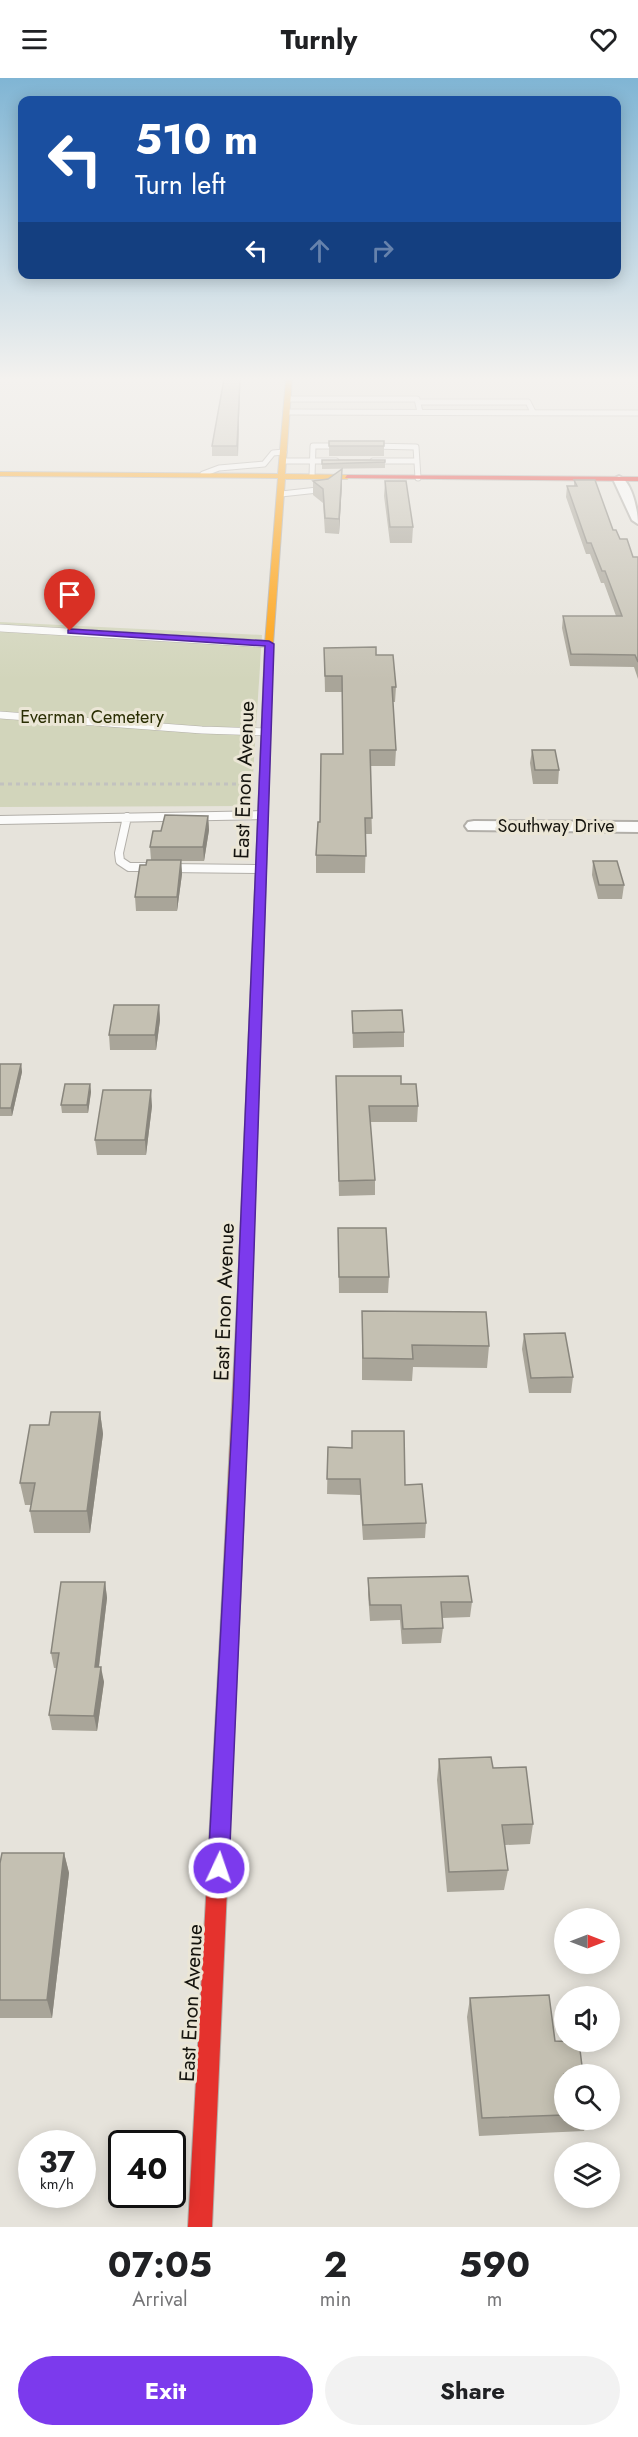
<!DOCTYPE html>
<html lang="en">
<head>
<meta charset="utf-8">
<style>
	:root { --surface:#fff; --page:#f2f2f2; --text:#202124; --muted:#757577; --accent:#7c3aed }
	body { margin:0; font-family:Jost,sans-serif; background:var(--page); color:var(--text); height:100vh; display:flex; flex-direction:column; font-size:22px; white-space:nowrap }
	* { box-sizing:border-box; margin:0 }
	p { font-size:20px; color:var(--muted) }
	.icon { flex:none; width:33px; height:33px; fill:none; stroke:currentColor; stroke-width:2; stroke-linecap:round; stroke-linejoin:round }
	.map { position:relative; height:2149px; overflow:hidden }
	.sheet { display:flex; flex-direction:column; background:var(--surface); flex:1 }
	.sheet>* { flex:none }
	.banner { position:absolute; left:18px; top:18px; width:603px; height:183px; border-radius:12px; box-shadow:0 3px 15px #0003; background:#1a4fa0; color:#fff; overflow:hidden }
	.needle { width:39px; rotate:90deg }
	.buttons { position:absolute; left:554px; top:1830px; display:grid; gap:12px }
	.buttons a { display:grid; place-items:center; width:66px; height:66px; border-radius:50%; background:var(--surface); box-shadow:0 3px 15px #0003; font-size:30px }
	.speed { position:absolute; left:18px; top:2052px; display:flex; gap:12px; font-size:30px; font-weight:700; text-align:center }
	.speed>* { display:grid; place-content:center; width:78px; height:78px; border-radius:50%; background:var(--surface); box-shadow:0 3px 15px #0003; line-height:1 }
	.speed small { font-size:15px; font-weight:400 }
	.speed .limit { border:3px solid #111; border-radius:9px; background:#fff; color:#111 }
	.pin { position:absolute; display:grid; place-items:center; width:51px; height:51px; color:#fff; margin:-62px -26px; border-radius:50% 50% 50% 0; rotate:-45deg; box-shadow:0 0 6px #0007 }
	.pin .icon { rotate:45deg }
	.me { position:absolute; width:66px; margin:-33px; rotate:3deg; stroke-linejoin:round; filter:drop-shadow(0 0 4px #0008) }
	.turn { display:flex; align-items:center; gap:21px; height:126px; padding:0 18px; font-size:27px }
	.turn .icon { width:78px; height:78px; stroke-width:2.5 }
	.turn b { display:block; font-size:42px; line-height:51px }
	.lanes { display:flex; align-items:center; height:57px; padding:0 18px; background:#0003; justify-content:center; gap:30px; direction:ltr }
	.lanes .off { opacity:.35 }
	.eta { display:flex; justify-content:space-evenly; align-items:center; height:102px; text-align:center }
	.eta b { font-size:36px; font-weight:700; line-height:42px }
	.primary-button { display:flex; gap:12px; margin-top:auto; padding:12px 18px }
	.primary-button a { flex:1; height:69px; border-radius:36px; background:var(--accent); color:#fff; font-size:24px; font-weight:700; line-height:69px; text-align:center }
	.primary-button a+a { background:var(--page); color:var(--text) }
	header { display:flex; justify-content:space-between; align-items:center; height:78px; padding:0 18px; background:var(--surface); font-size:27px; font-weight:700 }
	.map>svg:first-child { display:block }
</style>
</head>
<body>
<header><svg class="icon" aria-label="menu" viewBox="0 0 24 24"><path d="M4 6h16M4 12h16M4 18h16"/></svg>Turnly<svg class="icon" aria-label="heart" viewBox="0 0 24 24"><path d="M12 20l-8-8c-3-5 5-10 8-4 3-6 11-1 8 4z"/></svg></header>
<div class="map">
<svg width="638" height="2149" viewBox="0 0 638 2149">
	<rect width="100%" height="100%" fill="#e6e3db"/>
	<path fill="#d2d5bb" d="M0 544 262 557 251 728 0 729Z"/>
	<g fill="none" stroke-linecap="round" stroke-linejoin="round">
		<defs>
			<path id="lane-far2" d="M288 321H417L420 334
				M418 324H528L533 334
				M287 334 638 335
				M370 368 416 369 418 400
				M284 383H336
				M373 383H417
				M203 396 219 390 264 386 273 375 284 374
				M312 398 313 368H343
				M281 416 327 411"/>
			<path id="lane-far1" d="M0 550 269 566
				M0 637 202 652 267 654"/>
			<path id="lane" d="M127 739 119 775 120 783 129 789H153
				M0 742 263 737
				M168 790 261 791"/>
			<path id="street" d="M619 398C632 403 638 433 638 446L632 442 613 401Z
				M474 743 638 744V754L468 752 465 748 468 744Z"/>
			<path id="fast" d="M262 759 267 762 252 1209 250 1213H240L238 1209 257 762Z
				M233 1477 239 1479 242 1484 229 1765 226 1772 219 1775 212 1772 209 1765 224 1484 227 1479Z"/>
			<path id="slow" d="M286 301H292L285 396 347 397 350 399 347 401H285L273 566 267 762 262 765 257 762 265 566 278 400 0 398V394L278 396Z
				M245 1204 250 1205 252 1209 242 1484 239 1489 233 1491 227 1489 224 1484 238 1209 240 1205Z"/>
			<path id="jam" d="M347 397 638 399V403L345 400Z
				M219 1755 226 1758 229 1765 212 2149H188L209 1765 212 1758Z"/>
		</defs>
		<use href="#lane-far2" stroke="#b2afa9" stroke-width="7"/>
		<use href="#lane-far1" stroke="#b2afa9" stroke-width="8"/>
		<use href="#lane" stroke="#b2afa9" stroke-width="10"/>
		<use href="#street" stroke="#b2afa9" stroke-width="4"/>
		<use href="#fast" stroke="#b2afa9" stroke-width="2"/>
		<use href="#slow" stroke="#b2afa9" stroke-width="2"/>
		<use href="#jam" stroke="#b2afa9" stroke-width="2"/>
		<path stroke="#c2c2bf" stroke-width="3" stroke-dasharray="4 4" stroke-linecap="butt" d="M0 706H239"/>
		<use href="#lane-far2" stroke="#fbfbfa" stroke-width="5"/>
		<use href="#lane-far1" stroke="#fbfbfa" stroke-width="7"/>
		<use href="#lane" stroke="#fbfbfa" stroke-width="8"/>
		<use href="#street" fill="#fbfbfa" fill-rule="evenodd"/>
		<use href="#fast" fill="#30b455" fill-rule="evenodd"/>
		<use href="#slow" fill="#ff9f0a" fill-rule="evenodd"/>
		<use href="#jam" fill="#e5322d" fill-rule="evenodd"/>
	</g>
	<path fill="#a9a599" d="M224 301H240L238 378H212V368Z
		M329 363 384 368V378H329Z
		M322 382H385V390L322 391Z
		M328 401 342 406 339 456 325 455 323 425 313 417V403Z
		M574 402 633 479H638V601L634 589 570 588 562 550 563 538H616L604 505H601L590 476H586L566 419 567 408H574Z
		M385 403 413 449 412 465H390L384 418Z
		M324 570 376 577 396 609 395 624H393L396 672 395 688H370L372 756H366L365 795H316V777L343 676 342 614H325Z
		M532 672 559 692 558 706H533L530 685Z
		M208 738 209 752 204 783H181L182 796 177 833H136L135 819 146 787 151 782 150 769 161 753Z
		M593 783 624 807 622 821H598L592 797Z
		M159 927 160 942 156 972H110L109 957Z
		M352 933 404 954V969L353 970Z
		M0 986H21L22 994 12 1038H0Z
		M336 998 401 1006 418 1028 417 1044H370L375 1102V1117L339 1118Z
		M90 1006 91 1014 88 1035H62L61 1027Z
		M152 1028 146 1077H97L95 1062Z
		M338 1150 389 1199 388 1215H339Z
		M362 1233 489 1268 487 1290 413 1289 412 1303 362 1302Z
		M524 1256 573 1299 571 1315H529L522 1271Z
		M100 1334 103 1356 90 1455H34L30 1433 31 1427H25L20 1405 49 1347Z
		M328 1369 405 1407 426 1445 425 1460 363 1462 360 1417 327 1416Z
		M368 1500 472 1524 470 1539 442 1540 443 1550 441 1565 402 1566 400 1542 370 1543 368 1516Z
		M105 1504 107 1520 99 1589 104 1604 97 1653 52 1652 49 1637 57 1590H54L51 1575Z
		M439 1681 493 1690 533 1746 530 1766 505 1767 508 1792 504 1812 447 1814 437 1702Z
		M64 1775 69 1795 52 1940H0V1785Z
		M470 1920 555 1963 564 1996V2042H588L584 2053 479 2058 467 1939Z"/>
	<path fill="#89867d" d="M240 301 238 378 237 368Z
		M342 391V406L339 456V441Z
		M208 738 209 752 204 783 203 769Z
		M181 782 182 796 177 833V819Z
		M159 927 160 942 156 972 155 957Z
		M21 986 22 994 12 1038 11 1030Z
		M90 1006 91 1014 88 1035 87 1027Z
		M151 1012 152 1028 146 1077 145 1062Z
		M100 1334 103 1356 90 1455 87 1433Z
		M105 1504 107 1520 97 1604 95 1589Z
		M101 1589 104 1604 97 1653 94 1638Z
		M64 1775 69 1795 52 1940 47 1922Z"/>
	<path fill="#c4c0b2" stroke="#89867d" stroke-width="1.5" d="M224 301H240L237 368H212Z
		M329 363H384V368H329Z
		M322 382H385V384L322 386Z
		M342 391 339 441 325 440 323 411 313 403 328 401Z
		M574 402H595L613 452H616L620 461H627L633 479H638V584L635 577 571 576 563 538H622L605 493H602L591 465H587L567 408H577Z
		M385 403H406L413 449H390Z
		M376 569V577H393L396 609H392L396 672H370L372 740H365L366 778 316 777 318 744H320L321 676H343L342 598H325L324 570Z
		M532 672H555L559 692H535Z
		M165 737 208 738 203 769H150L153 753H161Z
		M147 782H181L177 819H135L140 787H146Z
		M593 783H617L624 807H599Z
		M114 927H159L155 957H109Z
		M402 932 404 954 353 955 352 933Z
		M0 986H21L11 1030H0Z
		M336 998H401V1006H416L418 1028H369L375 1102 339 1103Z
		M65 1006H90L87 1027H61Z
		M103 1012H151L145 1062H95Z
		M338 1150H386L389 1199H339Z
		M362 1233 486 1234 489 1268 412 1267 413 1281 363 1280Z
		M565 1255 573 1299 531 1300 524 1256Z
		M51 1334H100L87 1433H30L35 1405H20L30 1347H49Z
		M352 1353H404L405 1407 422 1406 426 1445 363 1447 360 1401H327L328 1369 352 1370Z
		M468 1498 472 1524H441L443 1550 403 1551 401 1527H370L368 1500Z
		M61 1504H105L95 1589H101L94 1638 49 1637 59 1575H51Z
		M491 1679 493 1690 526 1689 533 1746 502 1747 508 1792 449 1794 439 1681Z
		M2 1775H64L47 1922H0V1785Z
		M549 1917 555 1963 579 1964 583 1996H564V2037L482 2040 470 1920Z"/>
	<linearGradient id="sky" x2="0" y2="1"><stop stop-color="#80b5d4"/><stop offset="0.5" stop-color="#f4f2ef"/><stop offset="1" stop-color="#f4f2ef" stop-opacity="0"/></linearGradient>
	<rect width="638" height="602" fill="url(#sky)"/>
	<path fill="#7c3aed" stroke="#51269a" stroke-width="1.5" d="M70 551 269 563 274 566 249 1325 229 1790 226 1797 219 1800 211 1797 208 1790 233 1325 265 568 68 555V552Z"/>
	<g text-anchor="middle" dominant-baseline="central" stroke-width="6" stroke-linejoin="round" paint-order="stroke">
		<g font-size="18" fill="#2a2e03" stroke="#ebe6d6">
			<text x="92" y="639">Everman Cemetery</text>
		</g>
		<g font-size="18" fill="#15140e" stroke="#ebe6d6">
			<text x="556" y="748">Southway Drive</text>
		</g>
		<g font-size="21" fill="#15140e" stroke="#ebe6d6">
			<text transform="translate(244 702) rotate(-88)">East Enon Avenue</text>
			<text transform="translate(224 1224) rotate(-88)">East Enon Avenue</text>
			<text transform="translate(191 1925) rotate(-87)">East Enon Avenue</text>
		</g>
	</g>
</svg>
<div class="buttons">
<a><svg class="needle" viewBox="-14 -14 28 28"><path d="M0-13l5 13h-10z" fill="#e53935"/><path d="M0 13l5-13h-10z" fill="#757577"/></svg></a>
<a><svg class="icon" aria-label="sound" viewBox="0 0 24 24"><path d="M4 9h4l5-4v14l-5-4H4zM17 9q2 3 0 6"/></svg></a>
<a><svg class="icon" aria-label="search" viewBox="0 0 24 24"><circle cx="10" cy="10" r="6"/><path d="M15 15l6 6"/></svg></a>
<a><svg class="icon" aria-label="layers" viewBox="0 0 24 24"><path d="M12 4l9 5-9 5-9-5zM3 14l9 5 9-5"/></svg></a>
</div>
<div class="speed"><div>37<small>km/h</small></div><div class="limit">40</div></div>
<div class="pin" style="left:70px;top:553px;background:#d93025"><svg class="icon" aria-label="arrive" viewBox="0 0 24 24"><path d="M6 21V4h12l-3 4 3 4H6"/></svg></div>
<svg class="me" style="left:219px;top:1790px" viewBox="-20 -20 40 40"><circle r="17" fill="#7c3aed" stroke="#fff" stroke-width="3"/><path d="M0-11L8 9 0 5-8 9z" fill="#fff"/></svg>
<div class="banner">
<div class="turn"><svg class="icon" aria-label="left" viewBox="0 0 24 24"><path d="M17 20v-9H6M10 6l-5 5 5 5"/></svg><div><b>510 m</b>Turn left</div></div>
<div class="lanes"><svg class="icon" aria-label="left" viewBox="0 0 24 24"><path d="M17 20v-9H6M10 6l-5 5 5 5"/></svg><svg class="icon off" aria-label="ahead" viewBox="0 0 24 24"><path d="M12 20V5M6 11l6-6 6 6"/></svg><svg class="icon off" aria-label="right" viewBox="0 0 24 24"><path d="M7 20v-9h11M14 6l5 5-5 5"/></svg></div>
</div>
</div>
<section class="sheet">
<div class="eta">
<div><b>07:05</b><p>Arrival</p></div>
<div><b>2</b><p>min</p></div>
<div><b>590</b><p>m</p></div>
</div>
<div class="primary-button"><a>Exit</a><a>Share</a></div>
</section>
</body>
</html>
